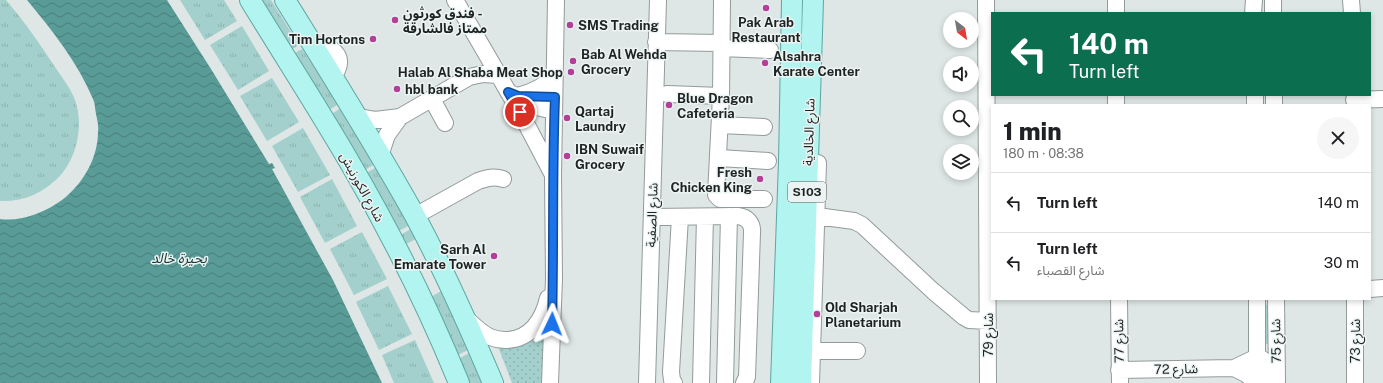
<!DOCTYPE html>
<html lang="en">
<head>
<meta charset="utf-8">
<style>
	:root { --surface:#fff; --page:#f6f6f6; --text:#202124; --muted:#757577; --line:#e0e0e0 }
	body { margin:0; font-family:"Public Sans","Noto Sans Arabic",sans-serif; background:var(--page); color:var(--text); height:100vh; display:flex; flex-direction:column; font-size:15px; white-space:nowrap }
	* { box-sizing:border-box; margin:0 }
	p { font-size:13px; color:var(--muted) }
	.icon { flex:none; width:22px; height:22px; fill:none; stroke:currentColor; stroke-width:2; stroke-linecap:round; stroke-linejoin:round }
	.map { position:relative; flex:1; overflow:hidden }
	.side { position:absolute; left:991px; top:104px; width:380px; height:196px; display:flex; flex-direction:column; background:var(--surface); border-radius:0px; box-shadow:0 2px 6px #0003 }
	.side>* { flex:none }
	.top-card { position:absolute; left:991px; top:12px; width:380px; height:84px; border-radius:0px; box-shadow:0 2px 6px #0003; background:#0b6e4f; color:#fff; overflow:hidden }
	.needle { width:26px; rotate:149deg }
	.fabs { position:absolute; left:943px; top:12px; display:grid; gap:8px }
	.fabs a { display:grid; place-items:center; width:36px; height:36px; border-radius:50%; background:var(--surface); box-shadow:0 2px 6px #0003; font-size:20px }
	.pin { position:absolute; display:grid; place-items:center; width:34px; height:34px; color:#fff; margin:-17px; border:2px solid #fff; border-radius:50%; box-shadow:0 1px 4px #0007 }
	.me { position:absolute; width:44px; margin:-22px; rotate:2deg; stroke-linejoin:round; filter:drop-shadow(0 0 3px #0008) }
	.turn { display:flex; align-items:center; gap:14px; height:84px; padding:0 12px; font-size:18px }
	.turn .icon { width:52px; height:52px; stroke-width:2.5 }
	.turn b { display:block; font-size:28px; line-height:34px }
	.round { display:grid; place-items:center; flex:none; width:42px; height:42px; border-radius:21px; background:var(--page) }
	.summary { display:flex; align-items:center; justify-content:space-between; height:68px; padding:0 12px }
	h1 { font-size:24px; font-weight:800; line-height:30px }
	ul { padding:0; list-style:none }
	li { display:flex; align-items:center; gap:12px; height:60px; padding:0 12px; border-top:1px solid var(--line) }
	li div { flex:1 }
	li b { display:block; font-size:15px }
	li em { font-style:normal }
	.map>svg:first-child { display:block }
</style>
</head>
<body>
<div class="map">
<svg width="1383" height="383" viewBox="0 0 1383 383">
	<defs>
		<pattern id="grass-tufts" width="24" height="20" patternUnits="userSpaceOnUse"><rect width="24" height="20" fill="#a3d0cc"/><path d="M3 7l-1-3M5 7V3M7 7l1-3M15 17l-1-3M17 17v-4M19 17l1-3" fill="none" stroke="#8cb2af"/></pattern>
		<pattern id="park-dots" width="8" height="8" patternUnits="userSpaceOnUse"><rect width="8" height="8" fill="#a3d0cc"/><path d="M2 2h.1M6 6h.1" fill="none" stroke="#8cb2af" stroke-width="1.8" stroke-linecap="round"/></pattern>
		<pattern id="water-waves" width="16" height="10" patternUnits="userSpaceOnUse"><rect width="16" height="10" fill="#599b96"/><path d="M0 5q4-4 8 0t8 0" fill="none" stroke="#497e7a"/></pattern>
	</defs>
	<rect width="100%" height="100%" fill="#dee7e6"/>
	<path fill="url(#grass-tufts)" d="M0 0H6C24 21 40 44 55 67 63 79 74 92 77 107 83 131 75 161 58 178 41 194 23 202 0 201Z
		M180 0H224L237 21 205 40Z
		M259 0H271L299 45 291 50Z
		M242 26 269 71 238 90 210 45Z
		M302 49 339 104 329 110 293 54Z
		M272 78 299 122 267 141 240 96Z
		M342 107 377 163 363 171 332 114Z
		M303 128 330 175 298 192 272 146Z
		M378 166 410 225 397 232 365 174Z
		M332 179 357 226 325 243 300 197Z
		M412 228 418 238 404 245 399 236Z
		M362 232 387 279 354 295 330 249Z
		M388 286 412 334 379 350 356 302Z
		M443 290 470 349 456 356 429 298Z
		M1263 305H1269L1270 344H1263Z
		M415 340 434 383H394L382 355Z
		M471 352 485 383H469L458 359Z"/>
	<path fill="url(#park-dots)" d="M546 324 543 383H512L497 344Z"/>
	<path fill="url(#water-waves)" d="M27 0H167L211 69 269 164 272 163 275 168 272 169 333 280 382 383H0V219C21 222 46 212 62 200 83 184 98 158 98 132 99 126 97 119 96 114 95 109 95 103 93 99 78 63 52 30 27 0Z"/>
	<g fill="none" stroke-linecap="round" stroke-linejoin="round">
		<defs>
			<path id="minor" d="M455 0 520 112 552 173
				M722 0 721 96 716 195 720 199H764
				M986 0 988 383
				M1116 0V13
				M1273 0V13
				M1351 0 1352 13
				M1253 13 1254 0
				M656 42 721 43
				M721 48 770 50
				M315 49H331C343 57 340 67 333 77
				M508 92 541 108 554 111
				M667 94 721 96
				M1116 95V105
				M1255 95V105
				M1274 95V105
				M518 96C533 92 544 87 555 76
				M432 99 445 123
				M1354 100 1383 99
				M357 117 375 120 400 117
				M720 125 764 127
				M380 156 387 135 400 117 469 77 483 74 498 75
				M719 158 768 161
				M415 216 478 181C487 178 494 176 503 179
				M817 216 854 221 862 225 933 291 964 317 969 320 988 321
				M652 217 738 216C747 217 753 223 752 233L747 377 744 383
				M1370 289 1383 288
				M1119 299 1120 383
				M1257 299V367
				M1276 299 1277 381
				M1355 299V383
				M466 318C473 325 481 333 490 337 495 339 500 340 505 340 530 340 543 320 548 298
				M813 351H857
				M1234 368 1246 374 1257 383
				M1119 370 1234 368 1257 357 1262 359 1266 363 1268 383
				M550 383 554 279 553 175 556 0
				M647 383 658 0
				M674 383 672 380 671 372 680 217
				M701 383 705 217
				M725 383 729 216
				M811 383 818 163"/>
			<path id="major" d="M250 0C283 54 318 108 350 163 391 233 428 307 459 383
				M285 0C329 71 374 142 415 216 444 270 469 326 493 383
				M781 383 789 162 792 0
				M801 383 813 0"/>
		</defs>
		<use href="#minor" stroke="#939b9a" stroke-width="18"/>
		<use href="#major" stroke="#5da6a0" stroke-width="22"/>
		<use href="#minor" stroke="#fff" stroke-width="16"/>
		<use href="#major" stroke="#b2f4ef" stroke-width="20"/>
	</g>
	<g fill="none" stroke-linecap="round" stroke-linejoin="round">
		<defs>
			<path id="route" d="M520 112 508 92 518 96 555 97C552 172 554 248 552 324"/>
		</defs>
		<use href="#route" stroke="#114b97" stroke-width="10"/>
		<use href="#route" stroke="#1a73e8" stroke-width="7"/>
	</g>
	<g fill="#b43f97" stroke="#ebf4f3" stroke-width="1.5">
		<circle cx="766" cy="8" r="4"/>
		<circle cx="395" cy="20" r="4"/>
		<circle cx="570" cy="25" r="4"/>
		<circle cx="373" cy="39" r="4"/>
		<circle cx="573" cy="61" r="4"/>
		<circle cx="765" cy="63" r="4"/>
		<circle cx="571" cy="72" r="4"/>
		<circle cx="397" cy="89" r="4"/>
		<circle cx="669" cy="105" r="4"/>
		<circle cx="567" cy="118" r="4"/>
		<circle cx="567" cy="156" r="4"/>
		<circle cx="760" cy="179" r="4"/>
		<circle cx="494" cy="256" r="4"/>
		<circle cx="817" cy="314" r="4"/>
	</g>
	<g text-anchor="middle" dominant-baseline="central" stroke-width="3" stroke-linejoin="round" paint-order="stroke">
		<rect fill="#ebf4f3" stroke="#5c6161" stroke-width="1" x="788" y="182" width="38" height="20" rx="3"/>
		<g font-size="12" font-weight="bold" fill="#1f2222">
			<text x="807" y="192">S103</text>
		</g>
		<g font-size="13" font-weight="bold" fill="#1f2222" stroke="#ebf4f3" text-anchor="start">
			<text x="403" y="13">فندق كورثون -<tspan x="403" dy="15">ممتاز فالشارقة</tspan></text>
			<text x="766" y="22" text-anchor="middle">Pak Arab<tspan x="766" dy="15">Restaurant</tspan></text>
			<text x="578" y="25">SMS Trading</text>
			<text x="365" y="39" text-anchor="end">Tim Hortons</text>
			<text x="581" y="54">Bab Al Wehda<tspan x="581" dy="15">Grocery</tspan></text>
			<text x="773" y="56">Alsahra<tspan x="773" dy="15">Karate Center</tspan></text>
			<text x="563" y="72" text-anchor="end">Halab Al Shaba Meat Shop</text>
			<text x="405" y="89">hbl bank</text>
			<text x="677" y="98">Blue Dragon<tspan x="677" dy="15">Cafeteria</tspan></text>
			<text x="575" y="111">Qartaj<tspan x="575" dy="15">Laundry</tspan></text>
			<text x="575" y="149">IBN Suwaif<tspan x="575" dy="15">Grocery</tspan></text>
			<text x="752" y="172" text-anchor="end">Fresh<tspan x="752" dy="15">Chicken King</tspan></text>
			<text x="486" y="249" text-anchor="end">Sarh Al<tspan x="486" dy="15">Emarate Tower</tspan></text>
			<text x="825" y="307">Old Sharjah<tspan x="825" dy="15">Planetarium</tspan></text>
		</g>
		<g font-size="13" fill="#1f2222" stroke="#ebf4f3">
			<text transform="translate(809 132) rotate(-88)">شارع الخالدية</text>
			<text transform="translate(362 187) rotate(61)">شارع الكورنيش</text>
			<text transform="translate(652 215) rotate(-88)">شارع الصفية</text>
			<text transform="translate(988 335) rotate(-90)">شارع 79</text>
			<text transform="translate(1119 341) rotate(-91)">شارع 77</text>
			<text transform="translate(1276 341) rotate(-91)">شارع 75</text>
			<text transform="translate(1355 341) rotate(-90)">شارع 73</text>
			<text transform="translate(1176 369) rotate(-1)">شارع 72</text>
		</g>
		<g font-size="14" font-style="italic" fill="#163735" stroke="#ebf4f3">
			<text x="179" y="258">بحيرة خالد</text>
		</g>
	</g>
</svg>
<div class="fabs">
<a><svg class="needle" viewBox="-14 -14 28 28"><path d="M0-13l5 13h-10z" fill="#e53935"/><path d="M0 13l5-13h-10z" fill="#757577"/></svg></a>
<a><svg class="icon" aria-label="sound" viewBox="0 0 24 24"><path d="M4 9h4l5-4v14l-5-4H4zM17 9q2 3 0 6"/></svg></a>
<a><svg class="icon" aria-label="search" viewBox="0 0 24 24"><circle cx="10" cy="10" r="6"/><path d="M15 15l6 6"/></svg></a>
<a><svg class="icon" aria-label="layers" viewBox="0 0 24 24"><path d="M12 4l9 5-9 5-9-5zM3 14l9 5 9-5"/></svg></a>
</div>
<div class="pin" style="left:520px;top:112px;background:#d93025"><svg class="icon" aria-label="arrive" viewBox="0 0 24 24"><path d="M6 21V4h12l-3 4 3 4H6"/></svg></div>
<svg class="me" style="left:552px;top:324px" viewBox="-20 -20 40 40"><path d="M0-17L14 15 0 8-14 15z" fill="#1a73e8" stroke="#fff" stroke-width="4"/></svg>
<div class="top-card">
<div class="turn"><svg class="icon" aria-label="left" viewBox="0 0 24 24"><path d="M17 20v-9H6M10 6l-5 5 5 5"/></svg><div><b>140 m</b>Turn left</div></div>
</div>
<section class="side">
<div class="summary"><div><h1>1 min</h1><p>180 m · 08:38</p></div><a class="round"><svg class="icon" aria-label="close" viewBox="0 0 24 24"><path d="M6 6l12 12M18 6L6 18"/></svg></a></div>
<ul>
<li><svg class="icon" aria-label="left" viewBox="0 0 24 24"><path d="M17 20v-9H6M10 6l-5 5 5 5"/></svg><div><b>Turn left</b></div><em>140 m</em></li>
<li><svg class="icon" aria-label="left" viewBox="0 0 24 24"><path d="M17 20v-9H6M10 6l-5 5 5 5"/></svg><div><b>Turn left</b><p>شارع القصباء</p></div><em>30 m</em></li>
</ul>
</section>
</div>
</body>
</html>
